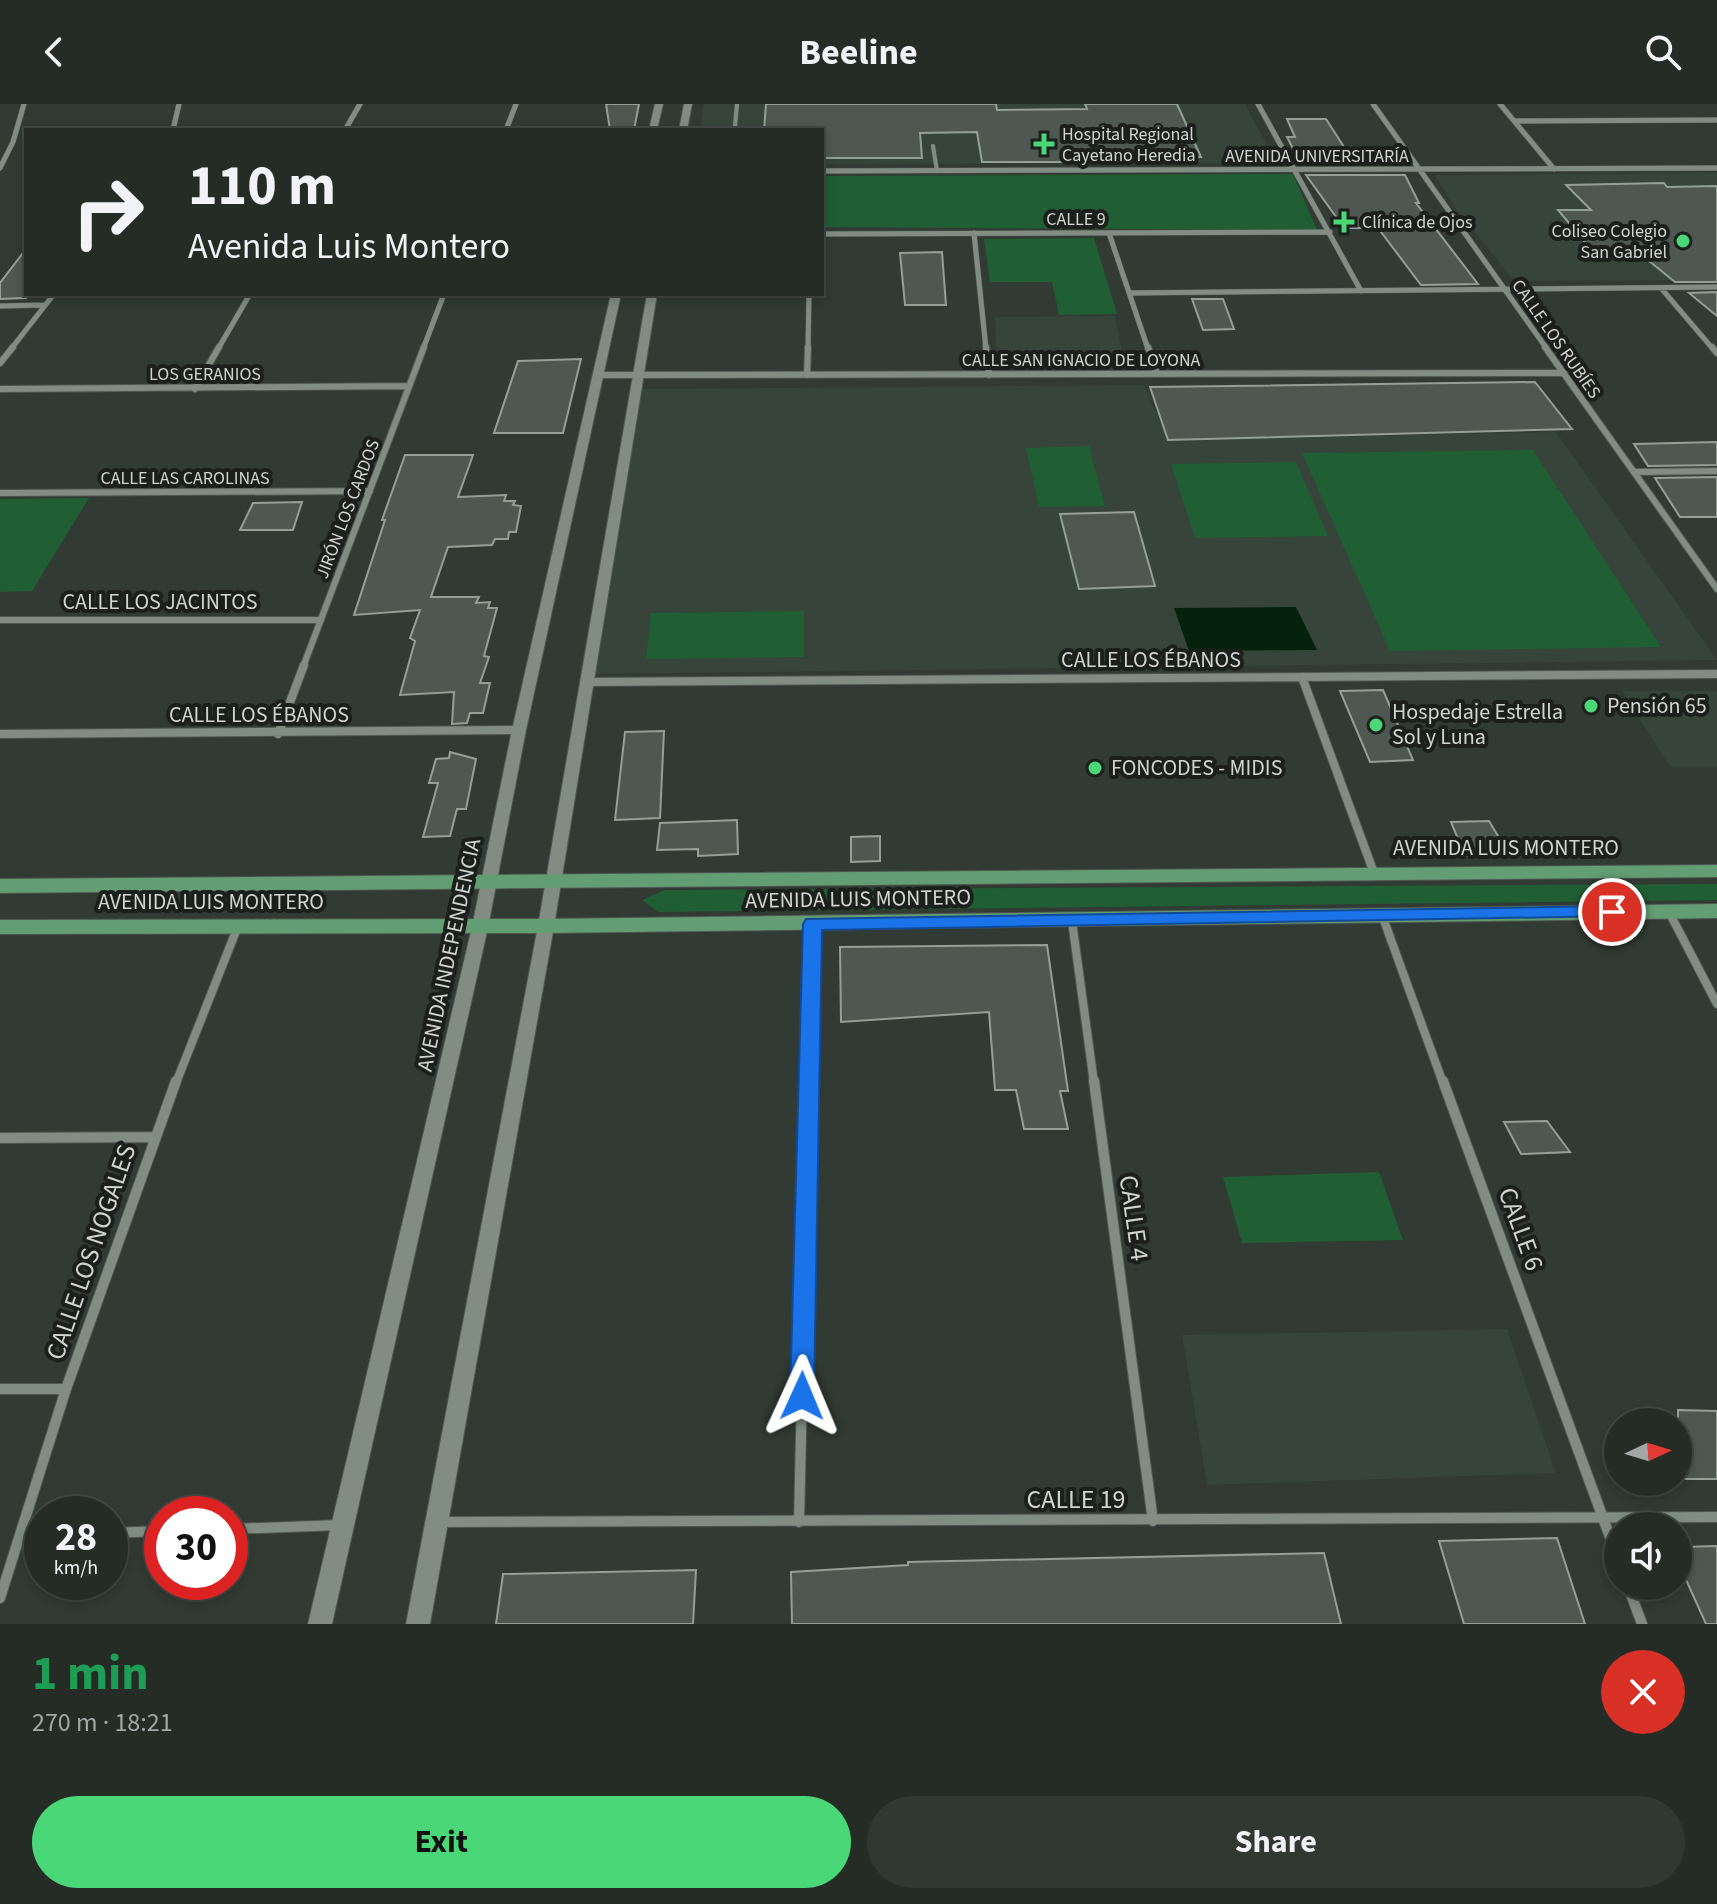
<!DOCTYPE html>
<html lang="en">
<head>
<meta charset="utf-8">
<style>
	:root { --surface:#252c26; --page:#313832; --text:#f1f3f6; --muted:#a3a7a7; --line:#424843; --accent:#49d778 }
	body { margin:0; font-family:"Source Sans 3",sans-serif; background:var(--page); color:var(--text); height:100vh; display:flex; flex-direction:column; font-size:30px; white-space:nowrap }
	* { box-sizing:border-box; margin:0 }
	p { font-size:26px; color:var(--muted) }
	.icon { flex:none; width:44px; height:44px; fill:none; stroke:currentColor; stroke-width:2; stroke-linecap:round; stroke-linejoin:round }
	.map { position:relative; height:1520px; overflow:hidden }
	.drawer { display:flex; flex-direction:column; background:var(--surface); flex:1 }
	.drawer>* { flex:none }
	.hud { position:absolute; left:24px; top:24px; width:800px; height:168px; border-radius:0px; box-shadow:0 4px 12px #0003,0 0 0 2px var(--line); background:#252c26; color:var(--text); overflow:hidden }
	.needle { width:52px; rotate:86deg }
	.fabs { position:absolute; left:1604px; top:1304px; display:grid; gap:16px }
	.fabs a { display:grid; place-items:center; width:88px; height:88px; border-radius:50%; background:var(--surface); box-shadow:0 4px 12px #0003,0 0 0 2px var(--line); font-size:40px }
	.speed { position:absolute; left:24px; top:1392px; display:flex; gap:16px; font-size:40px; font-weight:700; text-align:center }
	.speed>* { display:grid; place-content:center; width:104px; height:104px; border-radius:50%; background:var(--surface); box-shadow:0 4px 12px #0003,0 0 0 2px var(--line); line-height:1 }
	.speed small { font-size:20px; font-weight:400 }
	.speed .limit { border:12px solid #d22; background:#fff; color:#111 }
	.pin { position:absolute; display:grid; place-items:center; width:68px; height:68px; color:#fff; margin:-34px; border:4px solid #fff; border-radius:50%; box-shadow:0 2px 8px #0007 }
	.me { position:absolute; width:88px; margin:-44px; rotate:1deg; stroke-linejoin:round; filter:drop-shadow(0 0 6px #0008) }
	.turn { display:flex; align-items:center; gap:28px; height:168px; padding:0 32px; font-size:36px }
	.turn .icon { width:104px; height:104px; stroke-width:2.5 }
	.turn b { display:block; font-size:56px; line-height:68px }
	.round { display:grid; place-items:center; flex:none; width:84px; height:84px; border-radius:42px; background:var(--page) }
	.headline { display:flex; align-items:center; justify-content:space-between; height:136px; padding:0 32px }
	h1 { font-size:48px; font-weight:700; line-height:60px; color:#1e9e55 }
	.primary-button { display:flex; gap:16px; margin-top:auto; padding:16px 32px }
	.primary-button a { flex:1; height:92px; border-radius:48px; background:var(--accent); color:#111; font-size:32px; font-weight:700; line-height:92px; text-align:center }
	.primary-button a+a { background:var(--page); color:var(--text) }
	header { display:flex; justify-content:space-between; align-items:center; height:104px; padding:0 32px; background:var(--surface); font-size:36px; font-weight:700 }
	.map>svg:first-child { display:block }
</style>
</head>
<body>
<header><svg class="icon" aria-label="back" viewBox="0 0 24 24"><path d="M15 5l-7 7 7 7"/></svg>Beeline<svg class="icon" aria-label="search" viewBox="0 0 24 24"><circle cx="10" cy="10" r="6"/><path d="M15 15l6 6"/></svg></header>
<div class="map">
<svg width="1717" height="1520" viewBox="0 0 1717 1520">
	<rect width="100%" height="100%" fill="#313a33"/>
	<path fill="#364439" d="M704 0H1245L1274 54 1266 59 822 60V26H700Z
		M1717 69V176L1514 177 1454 102 1435 71Z
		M1115 212 1125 263 997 265 995 213Z
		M1144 281 1168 336 1556 328 1717 556 595 570 640 285Z
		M1622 587H1717V663H1670Z
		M1507 1225 1556 1369 1207 1381 1182 1231Z"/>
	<path fill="#205f34" d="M1293 70 1317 126 822 123V72Z
		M1094 134 1117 210 1059 211 1052 178H990L984 135Z
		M1089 342 1105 402 1039 403 1026 344Z
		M1533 346 1661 543 1390 547 1302 349Z
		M1296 358 1328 432 1195 434 1171 360Z
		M89 394 32 487 0 488V395Z
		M804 507V553L646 555 651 509Z
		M1717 780V796L658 808 642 796 665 786Z
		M1379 1068 1403 1136 1242 1139 1223 1073Z"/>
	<path fill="#06210e" d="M1296 503 1317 546 1189 547 1174 504Z"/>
	<path fill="#4e5850" stroke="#949f96" stroke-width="2" d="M606 0H639L634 26H610Z
		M766 0H996L997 6 1087 5 1085 0H1177L1201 53H1090L1092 58H982L977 28 920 29 922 54H822V26H764Z
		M1287 15H1326L1355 60H1301L1287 33H1295Z
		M1306 71H1405L1419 99H1416L1478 180 1421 181 1378 124H1344Z
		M1664 79 1667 83 1717 82V178H1675L1638 148 1594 149 1558 106H1591L1566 81Z
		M26 145V194L0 195V179Z
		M942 148 946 201H905L900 149Z
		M1717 188V212L1689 189Z
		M1192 195H1223L1234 225 1203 226Z
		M581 255 563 329H494L518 257Z
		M1535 278 1572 325 1168 336 1150 283Z
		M1717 338V361L1648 362 1634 340Z
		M405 351H473L458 393 506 391 504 397H515L513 401 521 402 516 428H509L508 435H495L492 441 448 443 431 493H479L476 499 490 498 488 504H497L484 552 489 553 480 579H490L483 609H470L467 619 452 620 454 588 400 591 415 537 410 534 420 506 354 511 385 416H382Z
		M1717 373V413H1680L1655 374Z
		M302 398 293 426H240L253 399Z
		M1134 408 1155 482 1079 485 1060 410Z
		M1383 586 1413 656 1370 658 1340 587Z
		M664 627 660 714 615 716 625 628Z
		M450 648 476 655 466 705H457L450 732 423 733 438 679H429L436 655 449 654Z
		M737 716 738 750 698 752V745L657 746 660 719Z
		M1489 717 1510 752H1465L1451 718Z
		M880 732V757L851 758V733Z
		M1047 841 1068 987H1060L1068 1025H1024L1016 986H995L989 908 841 918 840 843Z
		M1547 1017 1570 1048 1521 1050 1504 1018Z
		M1678 1306 1717 1307V1375H1678Z
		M1557 1434 1585 1520H1464L1439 1437Z
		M1717 1442V1520H1706L1678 1458V1443Z
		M1324 1449 1341 1520H792L791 1468 908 1461V1458Z
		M696 1466 693 1520H496L503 1470Z"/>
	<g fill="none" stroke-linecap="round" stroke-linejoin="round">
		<defs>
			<path id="lane" d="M735 22 737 0
				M933 42 937 67"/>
			<path id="street-far3" d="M1258 0 1361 187
				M1373 0 1547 245
				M1500 0 1554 65
				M1514 17 1717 16
				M173 26 179 0
				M345 26 360 0
				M506 26 516 0
				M0 64 13 38 24 0
				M822 67 1717 64
				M974 129 986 245
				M1109 129 1148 245
				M822 130 1330 128
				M1661 184 1713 245
				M1129 189 1717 183
				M0 202 45 201
				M11 245 54 190
				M218 245 250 190
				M423 245 444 190
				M808 245 809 190"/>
			<path id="street-far2" d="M986 243 989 271
				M1148 243 1157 270
				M1545 243 1717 485
				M1712 243 1717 249
				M0 259 13 243
				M598 271 1564 269
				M807 271 808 243
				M0 285 409 282
				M195 285 219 243
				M1634 368 1717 367
				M0 389 370 387
				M0 516H321
				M303 563 424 243"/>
			<path id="street-far1" d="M1302 573 1374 769
				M586 578 1717 570
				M0 630 519 626
				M278 630 304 561
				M1669 808 1717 900
				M1382 811 1443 979
				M1072 817 1094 979
				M176 979 238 822
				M809 979 812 820"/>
			<path id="street" d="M1094 977 1153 1417
				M1443 977 1618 1455
				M0 1034 154 1033
				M0 1285H66
				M440 1418 1717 1413
				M799 1418 809 977
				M230 1425 341 1421
				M110 1429 162 1427
				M21 1433 42 1432
				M1628 1482 1642 1520
				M0 1494 66 1285 176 977"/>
			<path id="secondary" d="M655 0H663L657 26H649Z
				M684 0H692L687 26H679Z
				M611 190H621L526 626 488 823 332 1520H308L472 823 512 626Z
				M647 190H657L554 822 430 1520H406L538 822Z"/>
			<path id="primary" d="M1717 761V773L0 789V775Z
				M1717 800V814L546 829 0 830V816L546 815Z"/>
		</defs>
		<use href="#lane" stroke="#505752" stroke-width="5"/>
		<use href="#street-far3" stroke="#505752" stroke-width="6"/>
		<use href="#street-far2" stroke="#505752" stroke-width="8"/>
		<use href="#street-far1" stroke="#505752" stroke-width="10"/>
		<use href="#street" stroke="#505752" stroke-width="12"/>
		<use href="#secondary" stroke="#505752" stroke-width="2"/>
		<use href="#primary" stroke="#505752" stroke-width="2"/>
		<use href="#lane" stroke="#818c83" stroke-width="4"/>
		<use href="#street-far3" stroke="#818c83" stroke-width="5"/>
		<use href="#street-far2" stroke="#818c83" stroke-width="6"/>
		<use href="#street-far1" stroke="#818c83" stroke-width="8"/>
		<use href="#street" stroke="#818c83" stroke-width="10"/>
		<use href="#secondary" fill="#818c83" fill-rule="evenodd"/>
		<use href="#primary" fill="#639d73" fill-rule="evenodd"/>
	</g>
	<path fill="#1a73e8" stroke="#114b97" stroke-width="2" d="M1612 802 1618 803 1621 808 1618 812 822 826 814 1292 810 1300 802 1303 793 1300 790 1292 803 820 806 815Z"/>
	<g fill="#49d778" stroke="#1c201d" stroke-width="3">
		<path d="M1040 28h8v8h8v8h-8v8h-8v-8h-8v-8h8z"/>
		<path d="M1340 106h8v8h8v8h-8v8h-8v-8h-8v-8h8z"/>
		<circle cx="1683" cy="137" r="8"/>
		<circle cx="1591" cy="602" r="8"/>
		<circle cx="1376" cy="621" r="8"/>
		<circle cx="1095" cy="664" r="8"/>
	</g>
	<g text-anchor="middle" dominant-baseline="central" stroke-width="8" stroke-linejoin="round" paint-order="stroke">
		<g font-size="18" fill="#d0d5d1" stroke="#1c201d" text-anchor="start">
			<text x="1062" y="30">Hospital Regional<tspan x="1062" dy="21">Cayetano Heredia</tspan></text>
			<text x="1362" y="118">Clínica de Ojos</text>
			<text x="1667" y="127" text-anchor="end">Coliseo Colegio<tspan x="1667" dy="21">San Gabriel</tspan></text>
		</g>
		<g font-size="18" fill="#d0d5d1" stroke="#1c201d">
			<text x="1317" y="52">AVENIDA UNIVERSITARÍA</text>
			<text x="1076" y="115">CALLE 9</text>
			<text transform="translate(1556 235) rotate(55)">CALLE LOS RUBÍES</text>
			<text x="1081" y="256">CALLE SAN IGNACIO DE LOYONA</text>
			<text x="205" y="270">LOS GERANIOS</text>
			<text x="185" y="374">CALLE LAS CAROLINAS</text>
			<text transform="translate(348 405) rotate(-69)">JIRÓN LOS CARDOS</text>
		</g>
		<g font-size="22" fill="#d0d5d1" stroke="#1c201d">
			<text x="160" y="498">CALLE LOS JACINTOS</text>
			<text x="1151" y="556">CALLE LOS ÉBANOS</text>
			<text x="259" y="611">CALLE LOS ÉBANOS</text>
			<text x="1506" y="744">AVENIDA LUIS MONTERO</text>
			<text transform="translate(858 795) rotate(-1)">AVENIDA LUIS MONTERO</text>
			<text x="211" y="798">AVENIDA LUIS MONTERO</text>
			<text transform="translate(449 851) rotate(-78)">AVENIDA INDEPENDENCIA</text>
		</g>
		<g font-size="22" fill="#d0d5d1" stroke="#1c201d" text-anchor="start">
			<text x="1607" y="602">Pensión 65</text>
			<text x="1392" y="608">Hospedaje Estrella<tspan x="1392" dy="25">Sol y Luna</tspan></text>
			<text x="1111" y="664">FONCODES - MIDIS</text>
		</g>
		<g font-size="26" fill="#d0d5d1" stroke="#1c201d">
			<text transform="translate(1134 1114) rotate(82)">CALLE 4</text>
			<text transform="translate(1521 1125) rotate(70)">CALLE 6</text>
			<text transform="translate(91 1148) rotate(-71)">CALLE LOS NOGALES</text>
			<text x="1076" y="1395">CALLE 19</text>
		</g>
	</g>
</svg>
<div class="fabs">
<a><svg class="needle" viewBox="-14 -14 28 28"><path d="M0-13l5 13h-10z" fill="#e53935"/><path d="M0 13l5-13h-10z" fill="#a3a7a7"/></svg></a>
<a><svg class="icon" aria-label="sound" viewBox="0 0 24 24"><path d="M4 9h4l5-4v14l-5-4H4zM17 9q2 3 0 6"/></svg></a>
</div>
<div class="speed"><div>28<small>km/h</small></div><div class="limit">30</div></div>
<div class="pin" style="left:1612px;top:808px;background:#d93025"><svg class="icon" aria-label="arrive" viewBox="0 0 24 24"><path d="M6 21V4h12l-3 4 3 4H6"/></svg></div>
<svg class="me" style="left:802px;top:1292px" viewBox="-20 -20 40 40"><path d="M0-17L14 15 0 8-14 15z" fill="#1a73e8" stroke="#fff" stroke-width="4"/></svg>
<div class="hud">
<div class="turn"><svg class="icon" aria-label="right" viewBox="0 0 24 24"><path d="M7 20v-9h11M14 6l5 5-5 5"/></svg><div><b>110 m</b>Avenida Luis Montero</div></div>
</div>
</div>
<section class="drawer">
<div class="headline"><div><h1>1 min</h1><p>270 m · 18:21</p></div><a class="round" style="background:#d93025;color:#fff"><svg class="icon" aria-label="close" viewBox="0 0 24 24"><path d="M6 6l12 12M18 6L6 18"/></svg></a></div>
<div class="primary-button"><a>Exit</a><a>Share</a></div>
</section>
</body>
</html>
